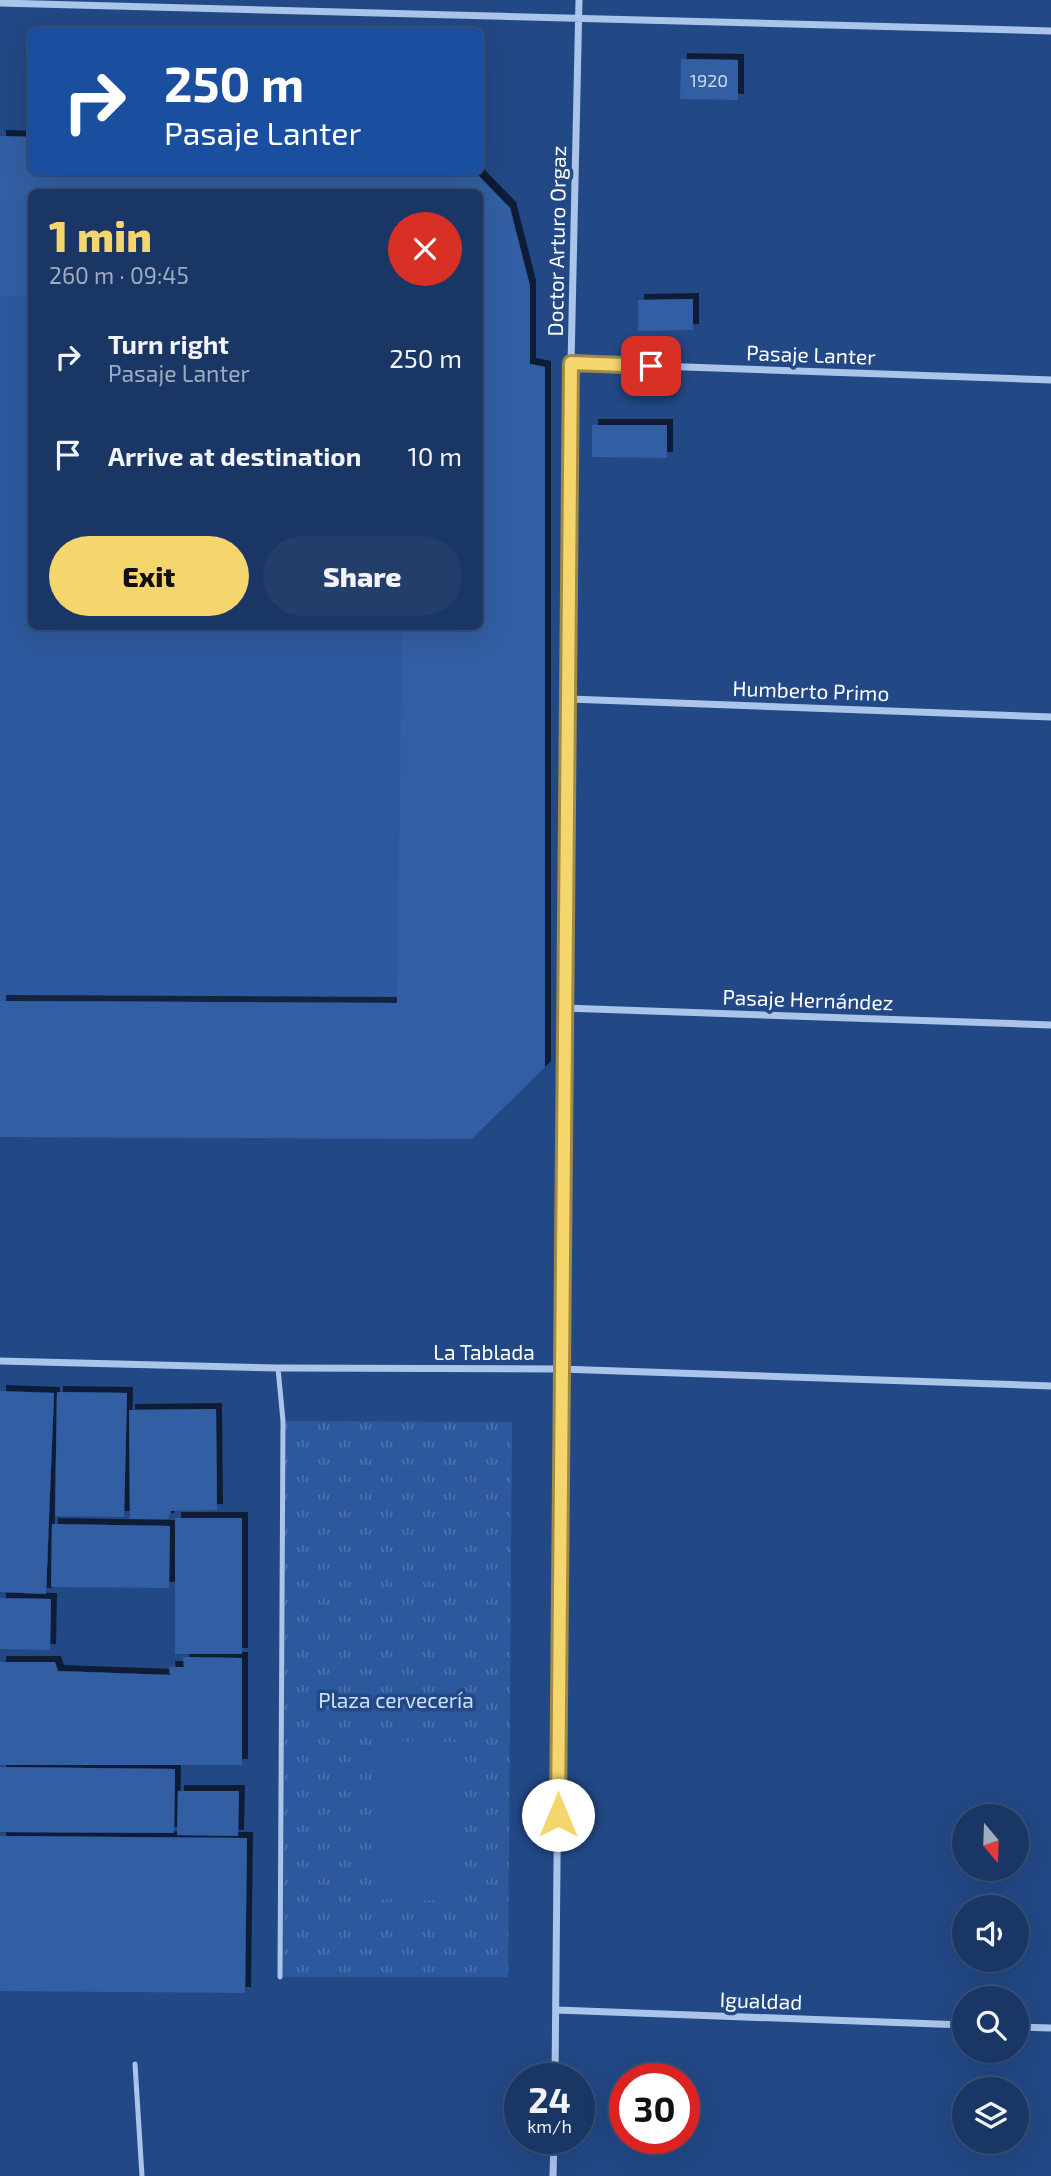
<!DOCTYPE html>
<html lang="en">
<head>
<meta charset="utf-8">
<style>
	:root { --surface:#1a3664; --page:#233e6a; --text:#f1f3f6; --muted:#9fabbf; --line:#385078; --accent:#f5d66d }
	body { margin:0; font-family:"Exo 2",sans-serif; background:var(--page); color:var(--text); height:100vh; display:flex; flex-direction:column; font-size:26px; white-space:nowrap }
	* { box-sizing:border-box; margin:0 }
	p { font-size:23px; color:var(--muted) }
	.icon { flex:none; width:38px; height:38px; fill:none; stroke:currentColor; stroke-width:2; stroke-linecap:round; stroke-linejoin:round }
	.map { position:relative; flex:1; overflow:hidden }
	.side { position:absolute; left:28px; top:189px; width:455px; height:441px; display:flex; flex-direction:column; background:var(--surface); border-radius:10px; box-shadow:0 7px 28px #0002,0 0 0 2px var(--line) }
	.side>* { flex:none }
	.hud { position:absolute; left:28px; top:28px; width:455px; height:147px; border-radius:10px; box-shadow:0 7px 28px #0002,0 0 0 2px var(--line); background:#1a4fa0; color:#fff; overflow:hidden }
	.needle { width:46px; rotate:161deg }
	.fabs { position:absolute; left:952px; top:1804px; display:grid; gap:14px }
	.fabs a { display:grid; place-items:center; width:77px; height:77px; border-radius:50%; background:var(--surface); box-shadow:0 7px 28px #0002,0 0 0 2px var(--line); font-size:35px }
	.speed { position:absolute; left:504px; top:2063px; display:flex; gap:14px; font-size:35px; font-weight:700; text-align:center }
	.speed>* { display:grid; place-content:center; width:91px; height:91px; border-radius:50%; background:var(--surface); box-shadow:0 7px 28px #0002,0 0 0 2px var(--line); line-height:1 }
	.speed small { font-size:18px; font-weight:400 }
	.speed .limit { border:10px solid #d22; background:#fff; color:#111 }
	.pin { position:absolute; display:grid; place-items:center; width:60px; height:60px; color:#fff; margin:-30px; border-radius:14px; box-shadow:0 4px 10px #0006 }
	.me { position:absolute; width:77px; margin:-38px; rotate:0deg; stroke-linejoin:round; filter:drop-shadow(0 0 5px #0008) }
	.turn { display:flex; align-items:center; gap:24px; height:147px; padding:0 21px; font-size:32px }
	.turn .icon { width:91px; height:91px; stroke-width:2.5 }
	.turn b { display:block; font-size:49px; line-height:60px }
	.round { display:grid; place-items:center; flex:none; width:74px; height:74px; border-radius:37px; background:var(--page) }
	.headline { display:flex; align-items:center; justify-content:space-between; height:119px; padding:0 21px }
	h1 { font-size:42px; font-weight:800; line-height:52px; color:var(--accent) }
	.button { display:flex; gap:14px; margin-top:auto; padding:14px 21px }
	.button a { flex:1; height:80px; border-radius:42px; background:var(--accent); color:#111; font-size:28px; font-weight:800; line-height:80px; text-align:center }
	.button a+a { background:var(--page); color:var(--text) }
	ul { padding:0; list-style:none }
	li { display:flex; align-items:center; gap:21px; height:98px; padding:0 21px }
	li div { flex:1 }
	li b { display:block; font-size:26px }
	li em { font-style:normal }
	.map>svg:first-child { display:block }
</style>
</head>
<body>
<div class="map">
<svg width="1051" height="2176" viewBox="0 0 1051 2176">
	<defs>
		<pattern id="grass-tufts" width="24" height="20" patternUnits="userSpaceOnUse" patternTransform="scale(1.75)"><rect width="24" height="20" fill="#2c599d"/><path d="M3 7l-1-3M5 7V3M7 7l1-3M15 17l-1-3M17 17v-4M19 17l1-3" fill="none" stroke="#4c72ac"/></pattern>
		<filter id="shadow"><feDropShadow dx="6" dy="-6" stdDeviation="0" flood-color="#0009"/></filter>
	</defs>
	<rect width="100%" height="100%" fill="#224885"/>
	<path fill="url(#grass-tufts)" d="M283 1421 512 1422 508 1977H280Z"/>
	<path fill="#2c599d" fill-rule="evenodd" d="M0 136 31 137 32 172H475L510 208 530 286V364L545 367V1067L472 1139 0 1137ZM32 192H480V626H32Z
		M378 1741 458 1742 455 1901 376 1899Z"/>
	<path fill="#325ea3" filter="url(#shadow)" d="M681 59 738 60V100L680 99Z
		M0 136 32 137V172H475L510 208 530 286V364L545 367V1067L472 1139 0 1137V1001L397 1003 402 626H480V192H32V296H0Z
		M693 299V330L638 331V300Z
		M592 425H667V458L592 457Z
		M0 1391 54 1393 46 1594 0 1592Z
		M57 1392 127 1393 124 1517 55 1516Z
		M216 1409 217 1510 171 1511 168 1519H130L129 1410Z
		M175 1518H242V1654H175Z
		M52 1524 170 1526 169 1588 51 1587Z
		M0 1598 51 1599 50 1650 0 1649Z
		M183 1657 242 1658V1765H0V1662H55L58 1671 170 1675 169 1667H184Z
		M0 1767 175 1769 174 1833 0 1832Z
		M178 1791H239L238 1836 177 1835Z
		M0 1836 247 1838 245 1993 0 1991Z"/>
	<g fill="none" stroke-linecap="round" stroke-linejoin="round">
		<path stroke="#abc4e9" stroke-width="5" d="M278 1368 283 1421 280 1977
			M135 2064 142 2176"/>
		<path stroke="#abc4e9" stroke-width="7" d="M0 3 1051 31
			M571 363 1051 380
			M569 699 1051 717
			M564 1008 1051 1025
			M0 1361 278 1368 560 1369 1051 1386
			M557 2010 964 2025
			M1017 2027 1051 2028
			M555 2079 571 363 579 0
			M553 2176 554 2138"/>
	</g>
	<g fill="none" stroke-linecap="round" stroke-linejoin="round">
		<defs>
			<path id="route" d="M558 1815 571 363 651 366"/>
		</defs>
		<use href="#route" stroke="#9f8b47" stroke-width="18"/>
		<use href="#route" stroke="#f5d66d" stroke-width="12"/>
	</g>
	<g text-anchor="middle" dominant-baseline="central" stroke-width="7" stroke-linejoin="round" paint-order="stroke">
		<g font-size="18" fill="#ccd7e8">
			<text x="709" y="80">1920</text>
		</g>
		<g font-size="21" fill="#fff" stroke="#224885">
			<text transform="translate(556 241) rotate(-89)">Doctor Arturo Orgaz</text>
			<text transform="translate(811 354) rotate(2)">Pasaje Lanter</text>
			<text transform="translate(811 690) rotate(2)">Humberto Primo</text>
			<text transform="translate(808 999) rotate(2)">Pasaje Hernández</text>
			<text x="484" y="1351">La Tablada</text>
			<text transform="translate(761 2000) rotate(2)">Igualdad</text>
		</g>
		<g font-size="21" fill="#d0dff7" stroke="#224885">
			<text x="396" y="1699">Plaza cervecería</text>
		</g>
	</g>
</svg>
<div class="fabs">
<a><svg class="needle" viewBox="-14 -14 28 28"><path d="M0-13l5 13h-10z" fill="#e53935"/><path d="M0 13l5-13h-10z" fill="#9fabbf"/></svg></a>
<a><svg class="icon" aria-label="sound" viewBox="0 0 24 24"><path d="M4 9h4l5-4v14l-5-4H4zM17 9q2 3 0 6"/></svg></a>
<a><svg class="icon" aria-label="search" viewBox="0 0 24 24"><circle cx="10" cy="10" r="6"/><path d="M15 15l6 6"/></svg></a>
<a><svg class="icon" aria-label="layers" viewBox="0 0 24 24"><path d="M12 4l9 5-9 5-9-5zM3 14l9 5 9-5"/></svg></a>
</div>
<div class="speed"><div>24<small>km/h</small></div><div class="limit">30</div></div>
<div class="pin" style="left:651px;top:366px;background:#d93025"><svg class="icon" aria-label="arrive" viewBox="0 0 24 24"><path d="M6 21V4h12l-3 4 3 4H6"/></svg></div>
<svg class="me" style="left:558px;top:1815px" viewBox="-20 -20 40 40"><circle r="19" fill="#fff"/><path d="M0-13L10 11 0 6-10 11z" fill="#f5d66d"/></svg>
<div class="hud">
<div class="turn"><svg class="icon" aria-label="right" viewBox="0 0 24 24"><path d="M7 20v-9h11M14 6l5 5-5 5"/></svg><div><b>250 m</b>Pasaje Lanter</div></div>
</div>
<section class="side">
<div class="headline"><div><h1>1 min</h1><p>260 m · 09:45</p></div><a class="round" style="background:#d93025;color:#fff"><svg class="icon" aria-label="close" viewBox="0 0 24 24"><path d="M6 6l12 12M18 6L6 18"/></svg></a></div>
<ul>
<li><svg class="icon" aria-label="right" viewBox="0 0 24 24"><path d="M7 20v-9h11M14 6l5 5-5 5"/></svg><div><b>Turn right</b><p>Pasaje Lanter</p></div><em>250 m</em></li>
<li><svg class="icon" aria-label="arrive" viewBox="0 0 24 24"><path d="M6 21V4h12l-3 4 3 4H6"/></svg><div><b>Arrive at destination</b></div><em>10 m</em></li>
</ul>
<div class="button"><a>Exit</a><a>Share</a></div>
</section>
</div>
</body>
</html>
